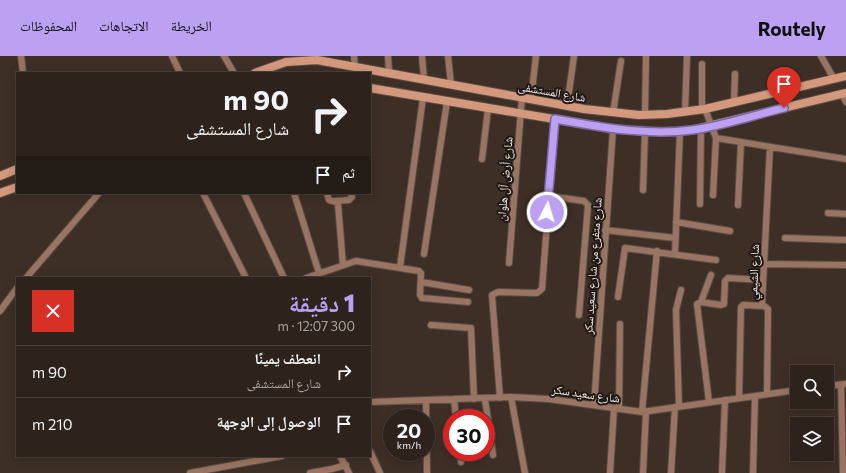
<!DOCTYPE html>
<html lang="ar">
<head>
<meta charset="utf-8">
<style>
	:root { --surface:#2e231c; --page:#3a2f29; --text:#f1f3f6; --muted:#a7a4a3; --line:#49403b; --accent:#bca0f2 }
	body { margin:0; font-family:Commissioner,"Noto Naskh Arabic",sans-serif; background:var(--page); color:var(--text); direction:rtl; height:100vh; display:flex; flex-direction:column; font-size:15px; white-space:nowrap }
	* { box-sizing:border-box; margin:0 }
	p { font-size:13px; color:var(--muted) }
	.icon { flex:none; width:22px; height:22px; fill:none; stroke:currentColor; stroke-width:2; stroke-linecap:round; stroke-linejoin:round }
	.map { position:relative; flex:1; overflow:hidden; direction:ltr }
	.drawer { position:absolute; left:16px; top:221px; width:355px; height:180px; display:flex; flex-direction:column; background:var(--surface); border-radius:0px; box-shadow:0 2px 10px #0003,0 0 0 1px var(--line); direction:rtl }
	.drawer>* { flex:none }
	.banner { position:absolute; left:16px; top:16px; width:355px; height:122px; border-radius:0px; box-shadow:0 2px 10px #0003,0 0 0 1px var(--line); direction:rtl; background:#2e231c; color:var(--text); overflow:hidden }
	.buttons { position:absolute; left:790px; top:309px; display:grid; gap:8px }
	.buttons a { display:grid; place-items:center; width:44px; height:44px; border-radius:0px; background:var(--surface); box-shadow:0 2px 10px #0003,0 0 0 1px var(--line); font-size:20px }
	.speed { position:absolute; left:383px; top:353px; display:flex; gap:8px; font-size:20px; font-weight:700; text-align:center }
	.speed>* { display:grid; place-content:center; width:52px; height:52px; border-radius:50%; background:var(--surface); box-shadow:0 2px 10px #0003,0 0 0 1px var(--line); line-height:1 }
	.speed small { font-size:10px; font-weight:400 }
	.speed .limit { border:6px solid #d22; background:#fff; color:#111 }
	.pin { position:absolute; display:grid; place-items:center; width:34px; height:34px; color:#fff; margin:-41px -17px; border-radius:50% 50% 50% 0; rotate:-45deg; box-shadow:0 0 4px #0007 }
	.pin .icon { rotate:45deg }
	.me { position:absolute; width:44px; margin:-22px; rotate:5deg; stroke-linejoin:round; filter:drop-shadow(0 0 3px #0008) }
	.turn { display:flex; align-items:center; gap:14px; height:84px; padding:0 16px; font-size:18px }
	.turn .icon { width:52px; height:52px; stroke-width:2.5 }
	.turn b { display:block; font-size:28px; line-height:34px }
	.then { display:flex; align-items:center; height:38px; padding:0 16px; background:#0003; gap:8px; font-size:15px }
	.round { display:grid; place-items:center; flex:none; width:42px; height:42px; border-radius:0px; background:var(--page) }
	.head { display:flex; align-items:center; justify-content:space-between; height:68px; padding:0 16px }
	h1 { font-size:24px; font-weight:800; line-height:30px; color:var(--accent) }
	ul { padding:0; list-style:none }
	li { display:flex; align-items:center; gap:12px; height:52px; padding:0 16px; border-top:1px solid var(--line) }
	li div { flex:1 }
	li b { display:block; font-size:15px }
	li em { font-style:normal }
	header { display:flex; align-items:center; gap:24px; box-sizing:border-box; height:56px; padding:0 20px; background:var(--accent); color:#111 }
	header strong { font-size:19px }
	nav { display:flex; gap:22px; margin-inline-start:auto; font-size:14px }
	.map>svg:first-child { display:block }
</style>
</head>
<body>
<header>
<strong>Routely</strong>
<nav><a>الخريطة</a><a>الاتجاهات</a><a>المحفوظات</a></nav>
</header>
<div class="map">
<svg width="846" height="417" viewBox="0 0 846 417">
	<rect width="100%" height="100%" fill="#3e2f26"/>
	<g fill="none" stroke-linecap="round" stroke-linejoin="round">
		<defs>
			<path id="street" d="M21 0 23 17
				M172 0 180 17
				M224 0 234 17
				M354 0 355 11
				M388 0 389 17
				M422 0 424 23
				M448 0 451 28
				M821 0 834 23
				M787 15 792 33
				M842 38 846 46
				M531 43 536 0
				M734 47 735 18
				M567 50 574 0
				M705 53 716 82 713 139
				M702 54V8
				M685 56 687 0
				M613 57 621 5
				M645 58 646 0
				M716 82 846 103
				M482 103 488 53
				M643 134 645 75
				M203 137 246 222
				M244 137 284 222
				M294 137 319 217
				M327 137 329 144 336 146 338 148 343 209
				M549 140 584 145 588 149 579 259
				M335 145 349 144 352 141 351 137
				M700 148 701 72
				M738 149 741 86
				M828 157 846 158
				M676 166 730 175
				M605 174 675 182
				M785 182 846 184
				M424 198 447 46
				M675 198 680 75
				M509 207 522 41
				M764 208 846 209
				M400 211 423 42
				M26 222 99 137
				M306 222 356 205 419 215 421 217 420 239 422 242 468 246
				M421 226 469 234
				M618 241 625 192 716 204
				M701 246 711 219
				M0 255 17 232
				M431 269 471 272 474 343
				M841 329 843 417
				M827 330 846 328
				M767 338 768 253 762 248 770 91
				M511 341 525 417
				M500 342 492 239 498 236 537 237 542 233 555 63
				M739 342 741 251 743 249 764 250
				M454 343 456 362
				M485 343 493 399
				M426 345 427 417
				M370 346 511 341 549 343 642 356 797 334
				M709 346 697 248 701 246 721 249 724 248 725 225 728 222 763 224
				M594 349 613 73
				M679 350 676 254 681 234
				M619 353 620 268
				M642 356 657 195
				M370 395 380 417
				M460 396 461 406
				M340 400 349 417
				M190 417 282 400
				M310 417 332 413 346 409
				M610 417 614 353
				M643 417 646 356
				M671 417 675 351
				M722 417 725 344
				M753 417 755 340"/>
			<path id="secondary" d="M255 17 286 6 317 4 584 53 639 59 667 58 705 53 846 20
				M370 32 613 73 667 76 692 74 846 37
				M0 120 17 113
				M0 137 17 131"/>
		</defs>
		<use href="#street" stroke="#5b4d44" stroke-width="8"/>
		<use href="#secondary" stroke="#5b4d44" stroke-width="10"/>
		<use href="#street" stroke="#9a7463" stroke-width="6"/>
		<use href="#secondary" stroke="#d4987d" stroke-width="8"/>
	</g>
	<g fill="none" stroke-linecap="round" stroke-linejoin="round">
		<defs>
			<path id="route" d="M547 156 555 63C600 71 646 80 692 74 722 70 754 59 784 52"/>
		</defs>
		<use href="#route" stroke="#7a689d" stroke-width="10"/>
		<use href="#route" stroke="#bca0f2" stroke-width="7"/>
	</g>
	<g text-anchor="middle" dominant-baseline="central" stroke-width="4" stroke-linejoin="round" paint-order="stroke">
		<g font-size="12" fill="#f2e9e2" stroke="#201915">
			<text transform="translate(552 35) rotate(10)">شارع المستشفى</text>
			<text transform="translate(504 123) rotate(-85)">شارع أرض آل هلوان</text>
			<text transform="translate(592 210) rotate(-86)">شارع متفرع من شارع سعيد سكر</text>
			<text transform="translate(753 216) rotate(-88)">شارع الشيمي</text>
			<text transform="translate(586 337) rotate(8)">شارع سعيد سكر</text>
		</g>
	</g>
</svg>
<div class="buttons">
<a><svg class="icon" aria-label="search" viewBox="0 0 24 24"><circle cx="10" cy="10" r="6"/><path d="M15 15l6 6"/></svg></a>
<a><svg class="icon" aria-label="layers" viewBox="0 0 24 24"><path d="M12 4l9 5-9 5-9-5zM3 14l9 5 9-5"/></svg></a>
</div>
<div class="speed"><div>20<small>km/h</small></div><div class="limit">30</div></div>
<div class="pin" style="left:784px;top:52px;background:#d93025"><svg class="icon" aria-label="arrive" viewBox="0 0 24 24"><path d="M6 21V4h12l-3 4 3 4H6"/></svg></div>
<svg class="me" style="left:547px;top:156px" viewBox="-20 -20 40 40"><circle r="17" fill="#bca0f2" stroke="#fff" stroke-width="3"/><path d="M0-11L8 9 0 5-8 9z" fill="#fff"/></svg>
<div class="banner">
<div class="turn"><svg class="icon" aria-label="right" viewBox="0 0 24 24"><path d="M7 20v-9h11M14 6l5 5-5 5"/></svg><div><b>90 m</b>شارع المستشفى</div></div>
<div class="then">ثم<svg class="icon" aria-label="arrive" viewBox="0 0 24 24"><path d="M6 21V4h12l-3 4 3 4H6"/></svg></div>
</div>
<section class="drawer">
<div class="head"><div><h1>1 دقيقة</h1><p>300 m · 12:07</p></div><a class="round" style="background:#d93025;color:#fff"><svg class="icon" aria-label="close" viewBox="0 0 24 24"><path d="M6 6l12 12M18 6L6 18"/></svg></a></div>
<ul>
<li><svg class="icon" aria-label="right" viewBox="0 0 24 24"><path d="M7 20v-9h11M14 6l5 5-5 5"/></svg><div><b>انعطف يمينًا</b><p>شارع المستشفى</p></div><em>90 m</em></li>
<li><svg class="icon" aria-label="arrive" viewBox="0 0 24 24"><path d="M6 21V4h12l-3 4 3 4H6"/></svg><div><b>الوصول إلى الوجهة</b></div><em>210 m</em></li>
</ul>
</section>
</div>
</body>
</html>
